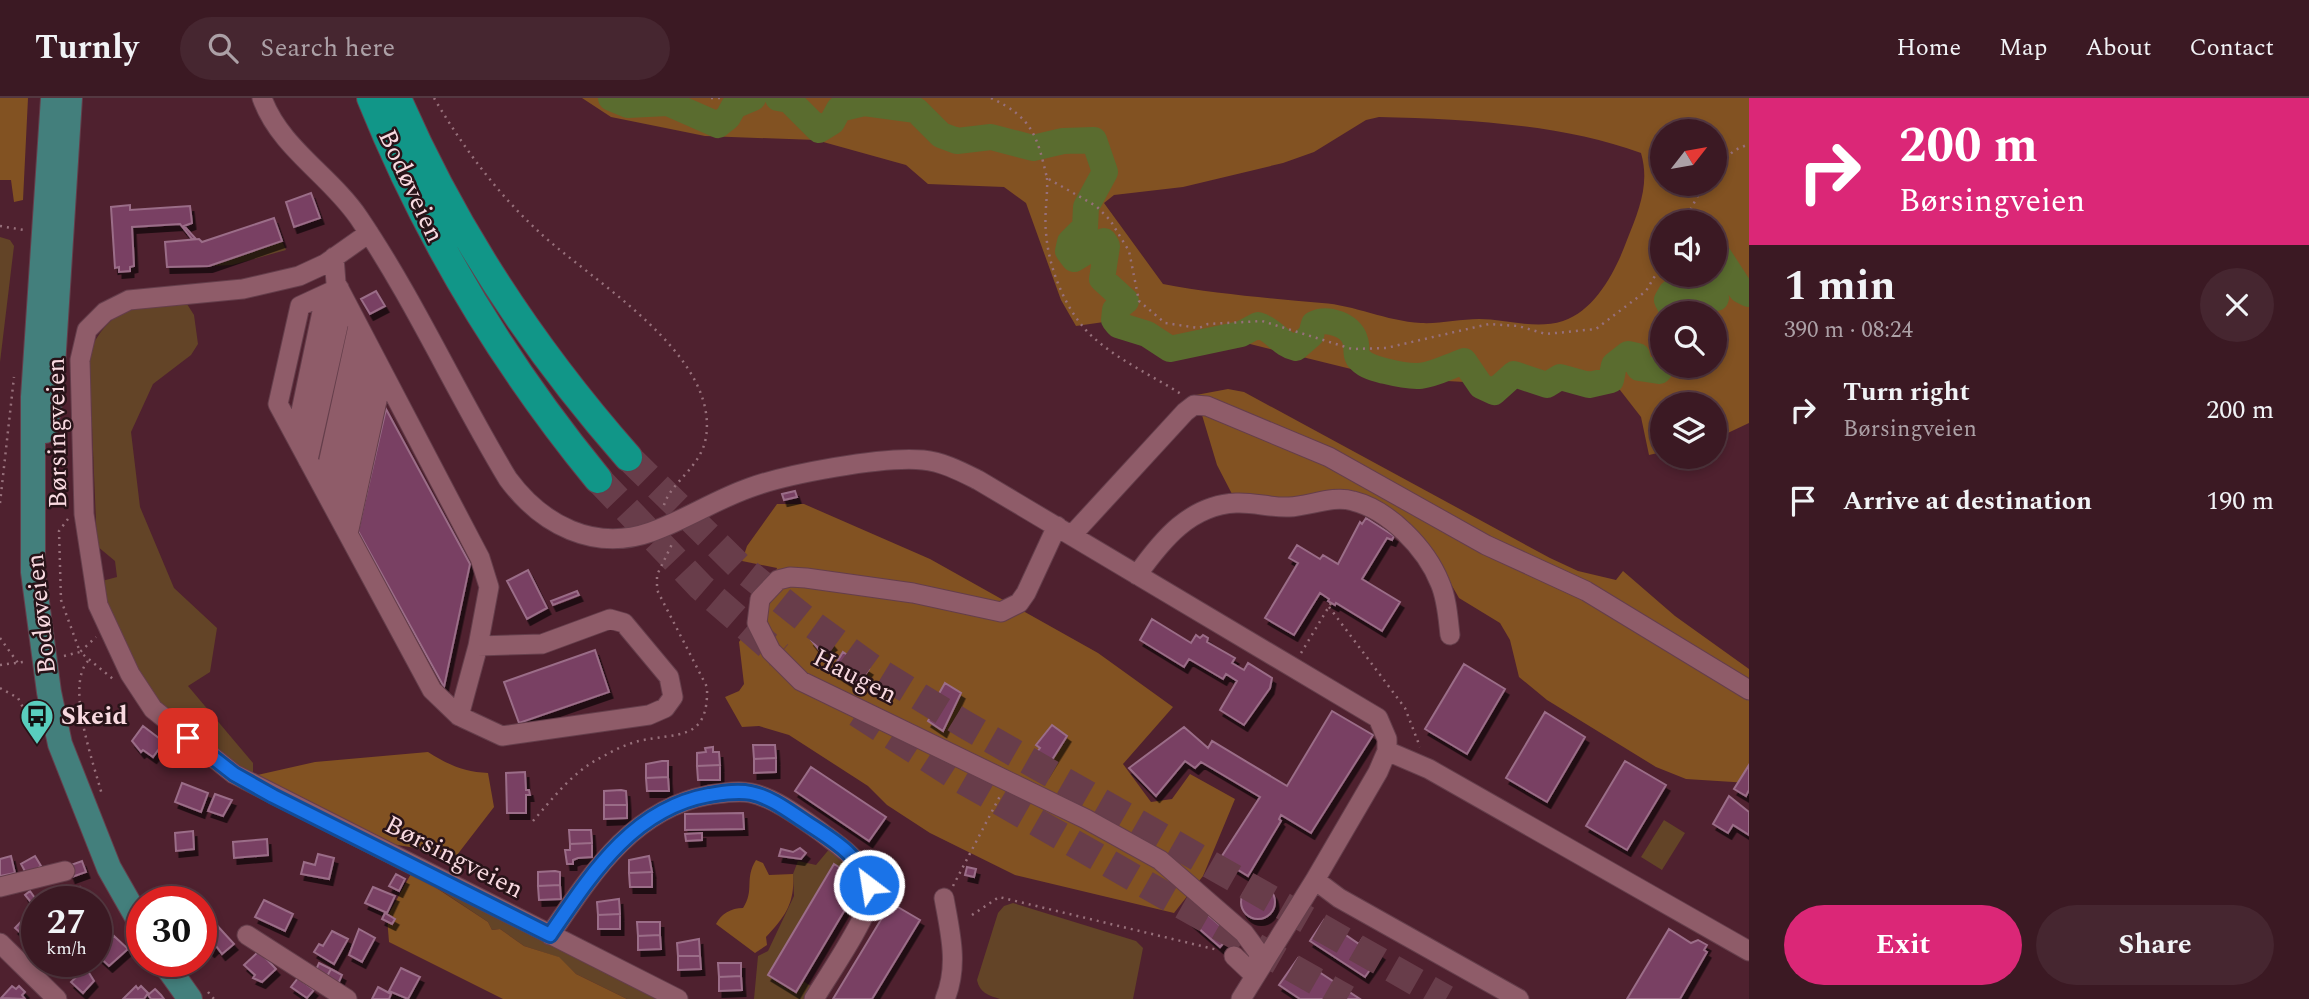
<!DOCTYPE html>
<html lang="en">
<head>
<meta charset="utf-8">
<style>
	:root { --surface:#3b1923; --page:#462630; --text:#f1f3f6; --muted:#aca0a6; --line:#543841; --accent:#db2777 }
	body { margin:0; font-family:Spectral,serif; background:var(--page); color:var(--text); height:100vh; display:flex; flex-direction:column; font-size:26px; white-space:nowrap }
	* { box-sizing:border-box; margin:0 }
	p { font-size:23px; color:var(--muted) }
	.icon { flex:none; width:38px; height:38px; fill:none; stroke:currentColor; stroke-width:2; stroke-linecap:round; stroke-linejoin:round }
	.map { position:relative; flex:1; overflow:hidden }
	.panel { display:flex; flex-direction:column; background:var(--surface); width:560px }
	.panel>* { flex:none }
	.top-card { background:#db2777; color:#fff; overflow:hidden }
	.needle { width:46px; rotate:59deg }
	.controls { position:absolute; left:1650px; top:21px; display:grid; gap:14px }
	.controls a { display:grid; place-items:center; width:77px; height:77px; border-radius:50%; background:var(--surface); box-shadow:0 4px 10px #0003,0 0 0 2px var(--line); font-size:35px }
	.speed { position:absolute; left:21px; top:788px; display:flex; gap:14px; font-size:35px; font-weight:700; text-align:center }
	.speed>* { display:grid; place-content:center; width:91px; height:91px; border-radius:50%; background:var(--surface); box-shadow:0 4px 10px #0003,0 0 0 2px var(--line); line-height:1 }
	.speed small { font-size:18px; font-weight:400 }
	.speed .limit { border:10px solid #d22; background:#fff; color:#111 }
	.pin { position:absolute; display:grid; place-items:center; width:60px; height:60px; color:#fff; margin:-30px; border-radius:14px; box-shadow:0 4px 10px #0006 }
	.me { position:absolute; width:77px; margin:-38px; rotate:329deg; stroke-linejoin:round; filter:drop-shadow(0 0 5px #0008) }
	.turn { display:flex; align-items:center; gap:24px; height:147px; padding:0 35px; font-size:32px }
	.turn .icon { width:91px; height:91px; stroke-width:2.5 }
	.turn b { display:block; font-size:49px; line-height:60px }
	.round { display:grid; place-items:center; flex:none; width:74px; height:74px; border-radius:37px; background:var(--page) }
	.head { display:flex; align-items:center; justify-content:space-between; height:119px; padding:0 35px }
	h1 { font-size:42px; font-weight:700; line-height:52px }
	.cta { display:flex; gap:14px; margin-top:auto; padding:14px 35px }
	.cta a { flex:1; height:80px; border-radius:42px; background:var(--accent); color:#fff; font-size:28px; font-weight:700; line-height:80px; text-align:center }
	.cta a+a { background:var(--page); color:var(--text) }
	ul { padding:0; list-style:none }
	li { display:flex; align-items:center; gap:21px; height:91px; padding:0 35px }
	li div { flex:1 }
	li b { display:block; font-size:26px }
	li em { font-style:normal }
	header { display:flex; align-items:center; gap:42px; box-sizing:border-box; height:98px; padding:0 35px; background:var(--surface); border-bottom:2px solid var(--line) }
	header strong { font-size:33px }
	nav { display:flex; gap:38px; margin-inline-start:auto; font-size:24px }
	.search { width:490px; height:63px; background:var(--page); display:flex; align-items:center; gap:18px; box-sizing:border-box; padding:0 24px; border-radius:38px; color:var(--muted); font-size:26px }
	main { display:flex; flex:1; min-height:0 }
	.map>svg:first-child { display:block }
</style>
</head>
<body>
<header>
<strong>Turnly</strong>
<div class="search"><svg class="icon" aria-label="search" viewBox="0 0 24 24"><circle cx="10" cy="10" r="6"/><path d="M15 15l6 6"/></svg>Search here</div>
<nav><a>Home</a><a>Map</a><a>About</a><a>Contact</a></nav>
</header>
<main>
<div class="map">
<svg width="1749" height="901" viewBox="0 0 1749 901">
	<defs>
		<filter id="shadow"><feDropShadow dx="3.5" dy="6" stdDeviation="0" flood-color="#0009"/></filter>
	</defs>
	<rect width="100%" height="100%" fill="#4f212f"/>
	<path fill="#634427" d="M0 139 10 142 14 148 0 264Z
		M282 143 286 152 232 167 209 168Z
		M187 206 194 217 198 246 191 257 153 286 131 334 140 409 174 490 217 530 210 574 188 588 253 665V678L157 603 140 582 104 502 102 483 117 479 115 463 97 448 89 255C112 205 138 209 187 206Z
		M1664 722 1685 735 1662 772 1641 759Z
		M831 749 855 765 849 775 833 766 768 877 796 894 803 883 814 890 807 901H754L758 858 768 853 794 798 793 776 798 763 816 767Z
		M413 774 664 901H627L576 876 558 859 524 848 500 831 492 832 488 824Z
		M1013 805 1136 843 1143 850 1133 901H1000C988 897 980 895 977 882L998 815 1004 808Z"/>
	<path fill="#825222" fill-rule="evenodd" d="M0 0H28L23 102 14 104 11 82H0Z
		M582 0H1749V325L1715 341V306H1662V354L1649 357 1641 319 1620 292 1589 279 1501 286 1429 282 1351 271 1246 245 1169 242 1144 230 1111 223 1076 228 1061 202 1026 105 1004 89 928 86 906 67 816 42 705 38 611 19ZM1379 19C1464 21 1561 26 1641 55 1650 86 1639 112 1627 142 1616 172 1596 212 1563 223 1535 232 1507 221 1479 221 1460 221 1440 226 1421 225 1386 223 1354 207 1322 205 1269 200 1215 196 1163 186L1104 105 1114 97 1183 89 1283 65 1314 54 1366 22ZM1715 33V86H1662V33ZM1715 124V177H1662V124ZM1715 215V268H1662V215Z
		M1228 291 1244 294 1550 460 1578 473 1616 482 1623 473 1675 518 1749 571V685L1686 681 1656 669 1547 602 1519 579 1510 542 1500 525 1459 500 1436 460 1380 410 1343 391C1306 402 1269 405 1232 396L1217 367 1196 297Z
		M777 406H804L930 461 1098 555 1173 609 1123 666 1151 704 1172 701 1190 676 1235 701 1203 778 1174 815 1015 777 930 735 887 707 868 688 789 637 759 628 742 629 725 599 739 593 744 586 739 544 767 505 777 470 742 463 747 448Z
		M428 654C448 667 465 674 488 675L494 709 457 757 380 744 253 678 315 664Z
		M756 762 763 765 769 777 793 776C795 804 786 818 766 839L767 847 755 855 716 826C721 816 731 810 743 810 755 792 744 781 756 762Z
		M412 774 488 824 492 832 500 831 524 848 559 859 576 876 627 901H503L389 844 387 819Z"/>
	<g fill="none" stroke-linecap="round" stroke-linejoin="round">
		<path stroke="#5a6c2f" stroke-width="26" d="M611 0 628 7 668 5 718 27 728 19 734 8 753 0
			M778 0 789 2 819 32 832 24 839 11 864 5 916 12 941 37 957 43 991 39 1033 50 1063 43 1094 42 1105 74 1086 109 1085 129 1070 144 1068 153 1074 161 1104 143 1107 148 1102 181 1126 203 1115 212 1114 222 1118 227 1147 236 1170 251 1241 236 1258 227C1273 231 1281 247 1296 250L1311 237 1314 226C1327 219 1351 227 1355 242 1358 249 1354 257 1360 262 1367 269 1377 271 1385 273 1425 283 1428 277 1464 263L1481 288 1494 294 1514 276 1547 287 1560 279 1589 287 1611 282 1614 267 1628 256 1637 258 1639 270 1659 273 1663 268
			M1715 152 1741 192 1749 196
			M1674 215 1667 202 1671 195 1685 197 1697 192 1709 202 1716 200 1710 177"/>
	</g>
	<path fill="#794163" stroke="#9b6d88" stroke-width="2" filter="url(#shadow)" d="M311 95 320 120 294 129 286 104Z
		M130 107V112L190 108 192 125 184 128 196 141H192L180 126 132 129 134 168 130 169V173L119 174V169L115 170 111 109Z
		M274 120 282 143 209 168 167 169 165 144 199 141 202 144Z
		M376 193 385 208 370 216 361 201Z
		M386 311 470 466 444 589 358 433Z
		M795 393 797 399 784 402 782 396Z
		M1366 420 1394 438 1392 442 1387 440 1362 481 1400 504 1382 533 1336 505 1335 507 1328 503 1329 501 1320 495 1294 537 1265 520 1298 465 1289 460 1297 447 1320 461 1323 457 1338 466 1360 424 1362 426Z
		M528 472 547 510 527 521 507 483Z
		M577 493 579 497 553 507 551 503Z
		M1152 521 1191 545 1196 537 1200 540 1203 537 1208 540 1207 544 1235 560 1232 565 1244 572 1248 565 1272 580 1270 590 1244 627 1220 612 1237 583 1226 576 1223 581 1189 561 1184 569 1140 542Z
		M822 533 833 546 822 555 811 542Z
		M595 552 609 594 519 625 504 584Z
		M843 554 869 571 857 588 832 572Z
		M1464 566 1505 591 1467 656 1425 631Z
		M945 585 961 595 943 633 928 623 936 610 932 608Z
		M1332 613 1373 637 1311 735 1281 717 1279 721 1281 723 1248 778 1220 761 1260 699 1201 664 1195 670 1185 663 1156 698 1129 670 1184 629 1208 650 1212 643 1287 688Z
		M1545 614 1585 639 1547 704 1506 680Z
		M1052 627 1067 638 1045 673 1031 662 1040 650 1036 647Z
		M143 628 164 644 153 659 143 652 141 654 132 643Z
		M753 647H775L776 660 754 661Z
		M713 649V654H719L720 667 697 668V655L706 654 705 650Z
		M776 660V674L754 675V661Z
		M662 663H668V679L646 680V666Z
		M1625 663 1666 687 1627 752 1586 728Z
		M720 667V682H698L697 668Z
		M1749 667V692L1746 698 1734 691Z
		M811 669 886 719 869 743 795 693Z
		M525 674 526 692H529L530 697H526V715H507L506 675Z
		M668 679 669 693H647L646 680Z
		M182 685 208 695 201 714 175 704Z
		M621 692 626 693 627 707H604V693Z
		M215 696 232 702 223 718 208 713Z
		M1729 698 1749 714V737L1733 727 1728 735 1713 726Z
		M604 707H627V720L604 721Z
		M743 715 744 731 685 732V716Z
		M569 732H591L592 745 570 746Z
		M193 733 194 751 176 753 175 735Z
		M702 735V742L686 743 685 736Z
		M267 741 268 757 234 760 233 744Z
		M592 745V759L578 760 573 762V766H567L565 752H570V746Z
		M800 750 806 755 801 761 779 758 781 751 793 754Z
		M318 756 334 760 329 781 301 776 304 764 315 767Z
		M11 758 15 775 0 778V761Z
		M35 758 41 768 27 777 21 766Z
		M649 758 652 774 629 775V762Z
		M82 763 86 774 72 779 68 768Z
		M834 766 862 783 796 894 768 877Z
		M967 769 976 771 974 779 965 777Z
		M555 773 560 774V787L538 788V774Z
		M652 774V789H630L629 775Z
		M396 776 405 781 399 793 389 788Z
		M1241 804a17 17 0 1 1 34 0a17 17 0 1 1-34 0Z
		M560 787 561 801 539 802 538 788Z
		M80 789 92 802 66 803Z
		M373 789 395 798 387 815 365 805Z
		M30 793 37 803 34 808 25 797Z
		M619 801 620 816 598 817 597 804Z
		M264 802 293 816 285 833 255 819Z
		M1192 803 1231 837 1220 849 1181 815Z
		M891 805 920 822 872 901H833Z
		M202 811 234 846 222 856 216 848 211 853 201 842Z
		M31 813 37 818V836L31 844 15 830Z
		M385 815 395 821 392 826 382 821Z
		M620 816V831H598V817Z
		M1324 822 1359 846 1362 841 1381 856 1365 879 1310 843Z
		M637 824H660V837L638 838Z
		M359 831 375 840 362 864 349 857Z
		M1669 831 1691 845 1698 842 1707 847 1704 852 1707 854 1680 901H1627Z
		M332 833 348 841 334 866 314 854 319 846 323 848Z
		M660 837 661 851 638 852V838Z
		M114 838 128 851 109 868 96 856Z
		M699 841 700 858H678L677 845Z
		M259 853 276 871 262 884 253 880 255 877 244 867Z
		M678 858H700L701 871 678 872Z
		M1298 860 1360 901H1300L1279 887Z
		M319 865 331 871 326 880 315 874Z
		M718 865H741V878L719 879Z
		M86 870 94 883 83 895 71 884Z
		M401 870 420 879 408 901 389 893Z
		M331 871 342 877 338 886 326 880Z
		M741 878 742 892 719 893V879Z
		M298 880 314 892 307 900 291 889Z
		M12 888 16 891 19 888 25 894 22 897 25 901 1 900Z
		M136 888 138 891 141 888 148 895 144 901H123Z
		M378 889 391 896 389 901H372Z
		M155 891 161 897 164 901H151L148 897Z"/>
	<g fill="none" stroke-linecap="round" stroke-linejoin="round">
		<path stroke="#683d4a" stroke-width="28" stroke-dasharray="28 14" stroke-linecap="butt" d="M628 359 739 468 805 521 874 571 964 626 1446 901
			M598 381 701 489 779 557
			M857 615 957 679 1347 901"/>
		<defs>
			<path id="minor" d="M262 0C280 50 330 77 359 120 415 203 456 295 508 381 542 427 594 454 651 434 685 422 715 402 749 390 787 376 883 358 923 362 943 364 960 373 978 382L1378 620 1387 641V653L1378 674 1315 782 1241 901
				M369 135 325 166 299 178 243 191 129 202 105 214 87 232 80 262 84 416 98 507 130 576 153 611 234 676 678 901
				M334 159 336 185 480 460 489 489 478 548 459 618 502 638 649 617 665 610 673 599 669 579 624 525 610 521 542 546 478 548
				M339 190 300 208 278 306 432 592 459 618
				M296 337 323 209 342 199
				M308 362 344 201
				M323 389 358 228
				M335 411 370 250
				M1057 428 1026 495 1019 505 1001 514 913 495 806 480 790 479 778 482 760 501 757 525 771 553 801 583 1086 721 1160 762 1244 835 1258 854 1260 867
				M348 436 383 275
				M1072 437 1185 314 1194 307 1207 308 1329 359 1486 447 1586 493 1749 592
				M1137 477C1162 442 1190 407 1236 405 1254 404 1271 410 1289 409 1310 408 1333 397 1353 403 1389 412 1426 450 1440 485 1447 501 1448 520 1450 537
				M1387 653 1429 671 1749 853
				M1315 782 1339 800 1519 901
				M0 789 65 773
				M944 800C950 834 959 867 945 901
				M247 837 347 901
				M550 837C591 777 632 711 709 697 723 695 738 692 751 695 775 700 801 720 821 734 843 751 871 767 870 799 869 818 826 881 814 901
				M0 845 57 901
				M1234 858 1254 877"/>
			<path id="major" d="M53 0 33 299V474L49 594 60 646 109 770 142 828
				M45 333 51 299 70 0
				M163 863 190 901"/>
			<path id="highway" d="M371 0C427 139 503 265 598 381
				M397 0C454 132 533 251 628 359"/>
		</defs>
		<use href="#minor" stroke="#653e4b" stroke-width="21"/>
		<use href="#major" stroke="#653e4b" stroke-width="26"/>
		<use href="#highway" stroke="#653e4b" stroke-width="30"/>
		<path stroke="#97707b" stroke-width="2.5" stroke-dasharray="2 5" stroke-linecap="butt" d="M434 0C463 49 496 94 538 133 591 183 719 255 706 339 701 371 668 385 663 411
			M711 0H722
			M991 0C1033 20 1037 38 1047 80L1096 108 1110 122 1129 153 1139 203 1165 225 1199 230 1208 226 1262 223 1352 251 1386 250 1489 226 1518 228 1546 236 1596 231 1646 193 1662 166
			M1715 69 1735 52 1749 46
			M1047 80C1048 98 1044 116 1046 134 1048 170 1067 217 1095 241 1120 263 1153 278 1181 296
			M1684 124 1704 86
			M0 128 24 132
			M0 405 14 279
			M68 421 59 433 61 502 80 554 96 539
			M1329 509 1405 610 1420 649
			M0 540 18 565
			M1301 555 1331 505
			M64 558 80 554 113 581
			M88 563C65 588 94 666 102 697
			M0 567 23 564
			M0 590 18 600 36 634
			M533 723C554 699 574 672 604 658 614 652 627 646 639 643 676 634 709 645 707 589L657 492V477L673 444
			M953 788 1000 698
			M972 817 999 799 1218 852
			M208 894 214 901"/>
		<use href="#minor" stroke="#8f5c69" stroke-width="19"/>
		<use href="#major" stroke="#437f7c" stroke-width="24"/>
		<use href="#highway" stroke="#119688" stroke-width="28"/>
	</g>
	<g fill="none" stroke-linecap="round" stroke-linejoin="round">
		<defs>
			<path id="route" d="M188 640 234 676 273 698 550 837C591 777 632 711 709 697 722 695 737 692 751 695 771 699 790 714 807 725 831 741 861 758 869 787"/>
		</defs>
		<use href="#route" stroke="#114b97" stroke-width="18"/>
		<use href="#route" stroke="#1a73e8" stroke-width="12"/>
	</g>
	<defs>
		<symbol id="bus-pin" viewBox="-11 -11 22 30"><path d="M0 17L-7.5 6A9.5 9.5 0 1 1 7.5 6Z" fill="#59cebe" stroke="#281318"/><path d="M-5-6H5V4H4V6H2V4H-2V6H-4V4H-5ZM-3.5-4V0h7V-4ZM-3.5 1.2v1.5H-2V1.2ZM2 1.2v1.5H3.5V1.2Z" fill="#111"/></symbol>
	</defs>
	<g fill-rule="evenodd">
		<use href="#bus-pin" x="18" y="599" width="38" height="52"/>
	</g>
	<g text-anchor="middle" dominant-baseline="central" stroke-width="5" stroke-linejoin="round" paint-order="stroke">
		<g font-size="26" fill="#f8d9e0" stroke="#281318">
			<text transform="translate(411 88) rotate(65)">Bodøveien</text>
			<text transform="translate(57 335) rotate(-91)">Børsingveien</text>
			<text transform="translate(41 516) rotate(-96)">Bodøveien</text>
			<text transform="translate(855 578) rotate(27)">Haugen</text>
			<text transform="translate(454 759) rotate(27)">Børsingveien</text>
		</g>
		<g font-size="26" font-weight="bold" fill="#f8d9e0" stroke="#281318" text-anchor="start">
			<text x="61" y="618">Skeid</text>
		</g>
	</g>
</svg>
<div class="controls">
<a><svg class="needle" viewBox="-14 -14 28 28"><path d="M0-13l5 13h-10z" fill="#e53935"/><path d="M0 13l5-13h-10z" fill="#aca0a6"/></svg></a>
<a><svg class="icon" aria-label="sound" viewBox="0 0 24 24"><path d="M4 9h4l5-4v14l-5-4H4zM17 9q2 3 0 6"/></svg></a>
<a><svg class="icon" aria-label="search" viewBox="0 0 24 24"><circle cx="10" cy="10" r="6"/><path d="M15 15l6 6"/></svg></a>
<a><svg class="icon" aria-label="layers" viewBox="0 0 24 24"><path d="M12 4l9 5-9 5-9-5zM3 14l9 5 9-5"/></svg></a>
</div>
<div class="speed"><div>27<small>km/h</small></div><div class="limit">30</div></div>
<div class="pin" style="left:188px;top:640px;background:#d93025"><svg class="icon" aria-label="arrive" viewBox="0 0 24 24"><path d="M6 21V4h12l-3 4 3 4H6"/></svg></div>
<svg class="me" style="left:869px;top:787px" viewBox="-20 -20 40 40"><circle r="17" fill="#1a73e8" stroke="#fff" stroke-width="3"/><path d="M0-11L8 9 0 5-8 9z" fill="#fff"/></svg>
</div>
<section class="panel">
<div class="top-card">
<div class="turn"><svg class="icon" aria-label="right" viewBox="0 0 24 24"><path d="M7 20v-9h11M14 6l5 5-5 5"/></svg><div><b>200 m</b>Børsingveien</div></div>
</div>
<div class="head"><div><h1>1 min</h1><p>390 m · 08:24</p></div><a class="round"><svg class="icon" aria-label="close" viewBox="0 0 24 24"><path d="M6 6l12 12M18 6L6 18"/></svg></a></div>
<ul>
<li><svg class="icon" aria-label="right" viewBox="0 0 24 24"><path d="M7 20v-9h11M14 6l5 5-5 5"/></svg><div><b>Turn right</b><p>Børsingveien</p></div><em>200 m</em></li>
<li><svg class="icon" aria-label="arrive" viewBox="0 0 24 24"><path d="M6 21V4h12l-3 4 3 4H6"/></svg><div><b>Arrive at destination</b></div><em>190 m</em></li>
</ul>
<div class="cta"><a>Exit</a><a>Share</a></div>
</section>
</main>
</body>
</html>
